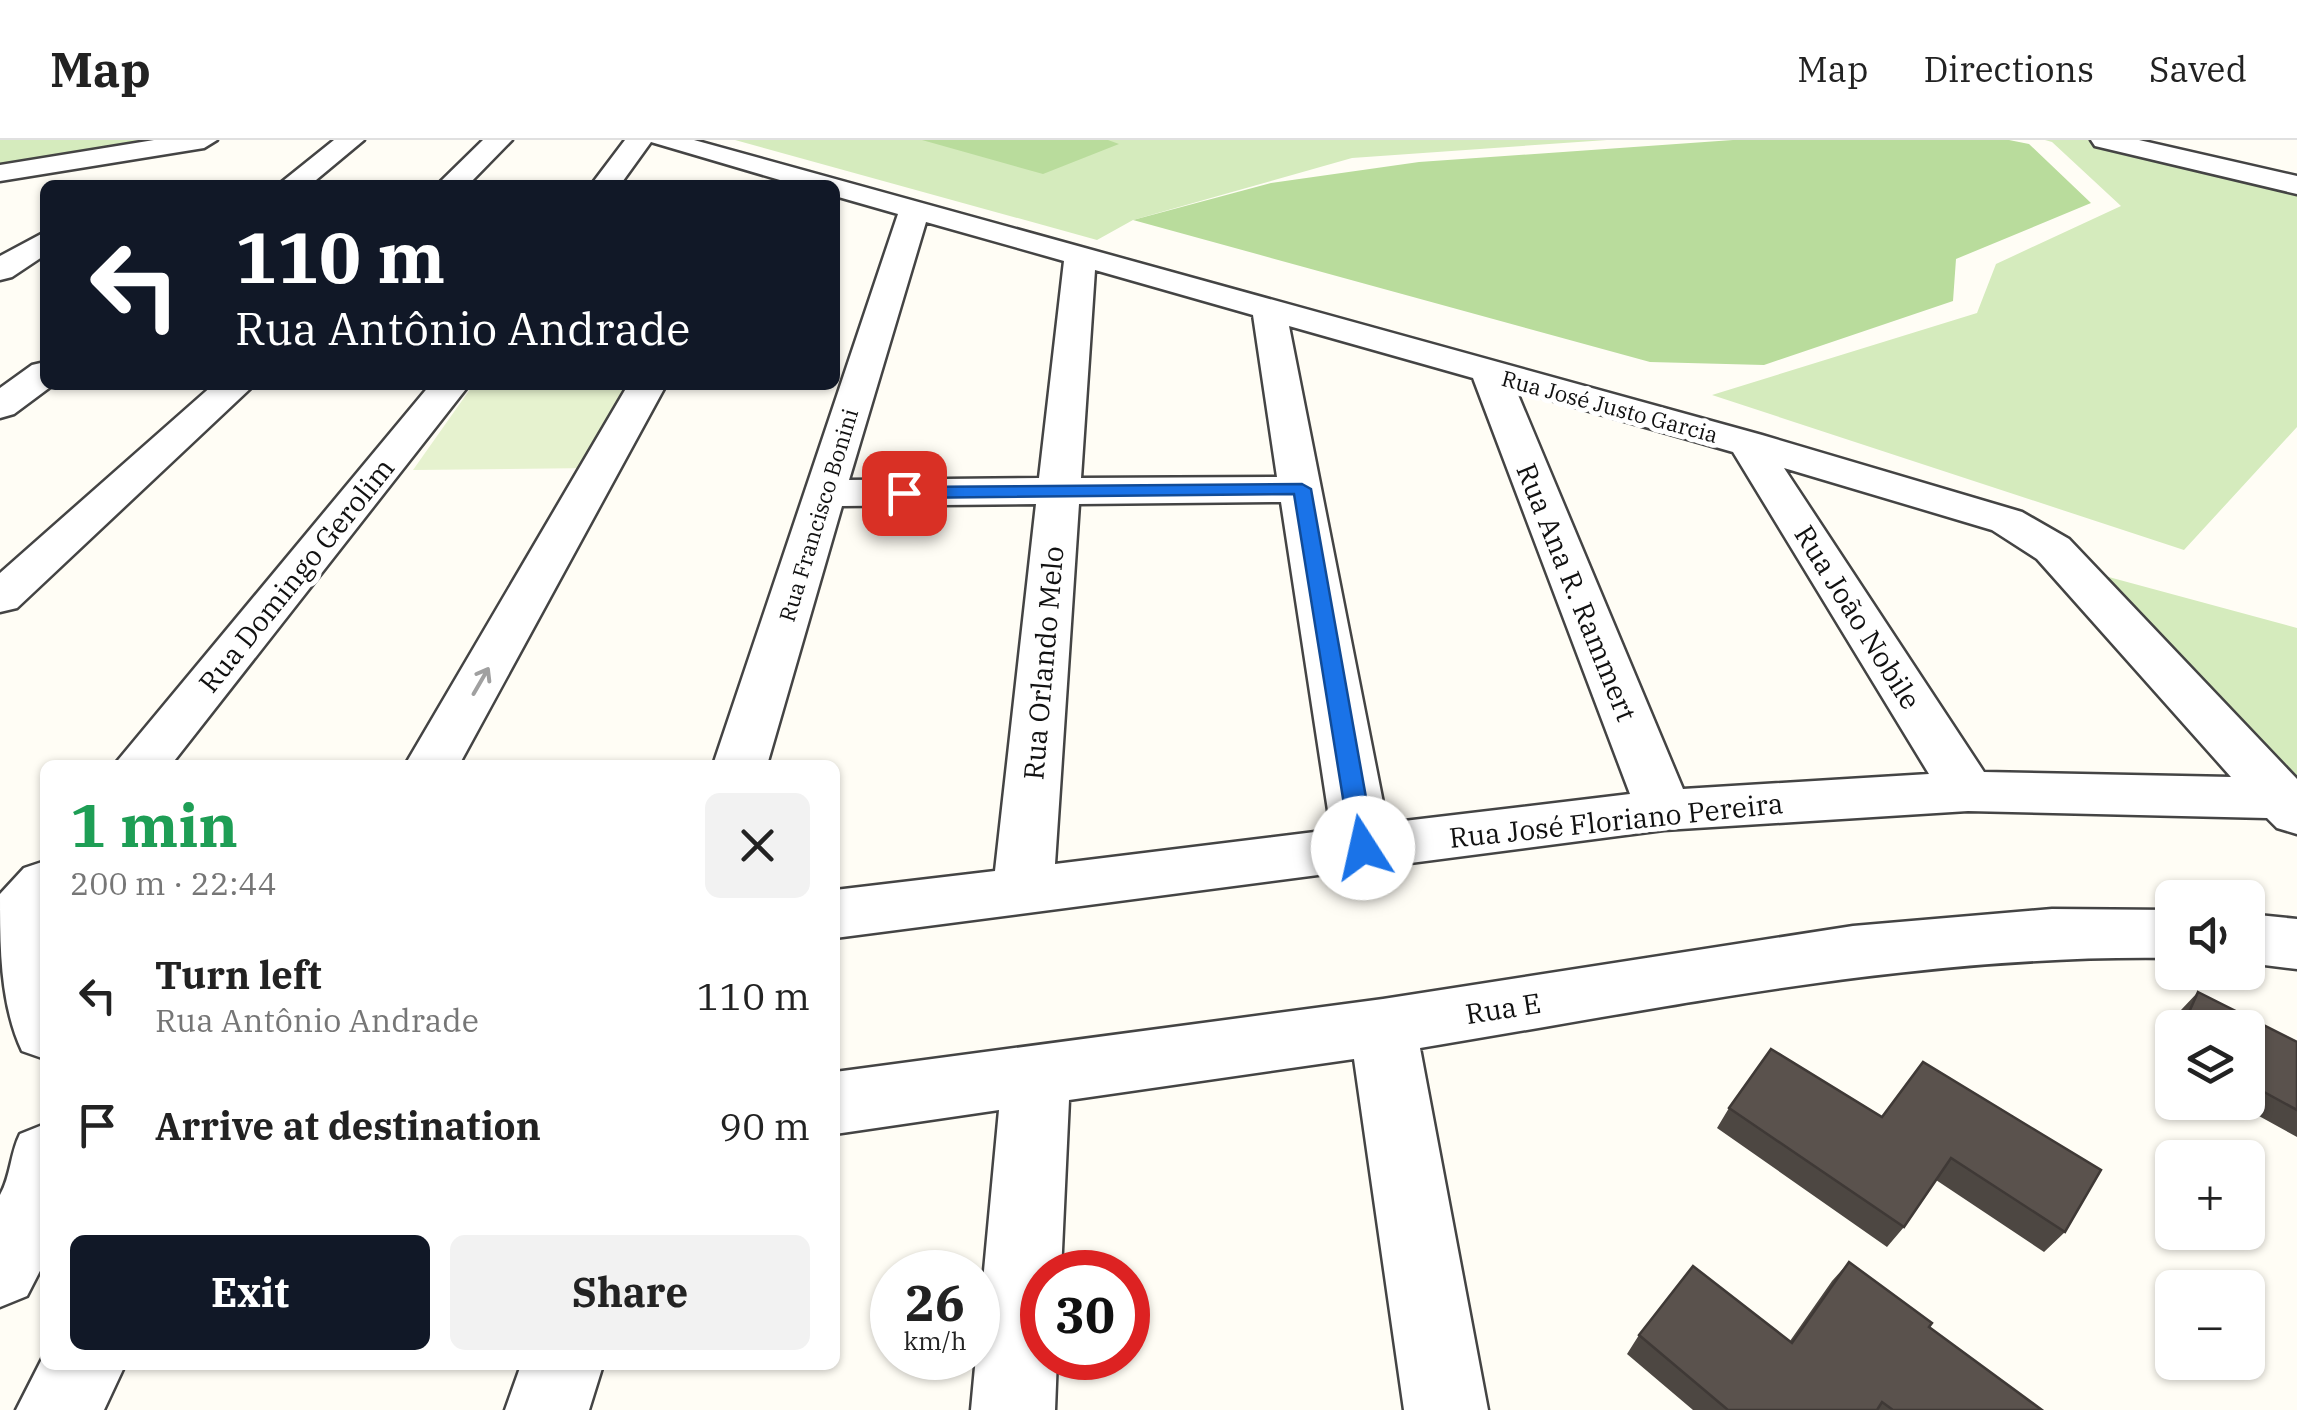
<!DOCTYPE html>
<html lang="en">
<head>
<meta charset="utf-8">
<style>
	:root { --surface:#fff; --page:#f2f2f2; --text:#222; --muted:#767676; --line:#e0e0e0; --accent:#111827 }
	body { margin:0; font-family:"IBM Plex Serif",serif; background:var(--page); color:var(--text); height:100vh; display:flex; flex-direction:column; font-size:38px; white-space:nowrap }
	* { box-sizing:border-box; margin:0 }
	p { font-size:32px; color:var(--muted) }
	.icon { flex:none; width:55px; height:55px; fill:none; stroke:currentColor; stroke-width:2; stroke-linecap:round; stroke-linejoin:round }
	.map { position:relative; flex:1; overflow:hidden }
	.drawer { position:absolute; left:40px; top:620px; width:800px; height:610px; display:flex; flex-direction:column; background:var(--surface); border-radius:15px; box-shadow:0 2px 8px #0004 }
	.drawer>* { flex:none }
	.top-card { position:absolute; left:40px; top:40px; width:800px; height:210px; border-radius:15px; box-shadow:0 2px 8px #0004; background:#111827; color:#fff; overflow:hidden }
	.buttons { position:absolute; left:2155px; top:740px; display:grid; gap:20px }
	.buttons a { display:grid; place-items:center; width:110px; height:110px; border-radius:15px; background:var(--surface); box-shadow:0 2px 8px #0004; font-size:50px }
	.speed { position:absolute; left:870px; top:1110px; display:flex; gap:20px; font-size:50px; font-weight:700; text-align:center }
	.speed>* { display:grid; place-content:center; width:130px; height:130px; border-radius:50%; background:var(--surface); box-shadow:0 2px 8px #0004; line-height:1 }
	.speed small { font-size:25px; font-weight:400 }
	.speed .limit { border:15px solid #d22; background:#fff; color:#111 }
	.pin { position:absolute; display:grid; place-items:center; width:85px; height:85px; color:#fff; margin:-42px; border-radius:20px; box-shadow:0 5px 15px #0006 }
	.me { position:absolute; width:110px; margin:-55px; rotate:350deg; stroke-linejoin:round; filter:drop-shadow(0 0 8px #0008) }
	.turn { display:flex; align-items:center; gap:35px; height:210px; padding:0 30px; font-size:45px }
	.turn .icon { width:130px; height:130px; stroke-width:2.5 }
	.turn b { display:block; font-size:70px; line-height:85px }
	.round { display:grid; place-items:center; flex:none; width:105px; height:105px; border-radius:15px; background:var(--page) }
	.overview { display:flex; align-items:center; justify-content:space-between; height:170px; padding:0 30px }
	h1 { font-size:60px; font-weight:700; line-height:75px; color:#1e9e55 }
	.action { display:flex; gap:20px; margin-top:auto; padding:20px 30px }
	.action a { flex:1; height:115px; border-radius:15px; background:var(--accent); color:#fff; font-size:40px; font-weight:700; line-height:115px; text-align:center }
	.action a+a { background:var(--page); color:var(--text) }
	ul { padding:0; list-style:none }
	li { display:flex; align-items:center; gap:30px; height:130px; padding:0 30px }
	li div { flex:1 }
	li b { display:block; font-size:38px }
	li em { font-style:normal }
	header { display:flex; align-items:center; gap:60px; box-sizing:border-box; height:140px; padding:0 50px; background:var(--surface); border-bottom:2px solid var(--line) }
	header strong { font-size:48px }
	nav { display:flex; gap:55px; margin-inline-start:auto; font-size:35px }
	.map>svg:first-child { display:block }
</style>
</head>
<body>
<header>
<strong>Map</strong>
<nav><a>Map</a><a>Directions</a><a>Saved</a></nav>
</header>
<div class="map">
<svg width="2297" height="1270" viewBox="0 0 2297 1270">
	<rect width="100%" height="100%" fill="#fffdf5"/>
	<path fill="#d5ebbd" d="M0 0H175L0 30Z
		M735 0H1607L1352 18 1133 80 1097 100Z
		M2045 0H2088L2297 50V287L2184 410 1712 255 1977 173 1996 124 2121 66 2052 2Z
		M2105 436 2297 488V638Z"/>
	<path fill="#b9dc9c" d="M922 0H1108L1119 4 1043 34Z
		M1733 0H2009L2029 4 2091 63 1956 119 1953 161 1764 225 1650 222 1133 80 1271 43 1419 22Z"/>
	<path fill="#e6f2cf" d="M473 245H636L592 328 413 330Z"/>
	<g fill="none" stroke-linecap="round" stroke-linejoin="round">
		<defs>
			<path id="minor" d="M154 0H217L204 8 0 41V25Z
				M334 0H364L310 45H278Z
				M483 0H512L468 45H437Z
				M625 0H694L1762 295 2022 372 2069 399 2297 639V694L2277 688 2267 678 1968 671 1664 690 835 798V750L995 731 1036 364 842 366 767 625H713L898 74 835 56V45H797L651 2 620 45H591ZM926 82 1064 121 1039 338 849 340ZM1095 130 1253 175 1277 337 1081 338ZM1289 186 1473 238 1630 654 1387 683ZM1516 250 1733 312 1929 634 1683 649ZM1784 328 1992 390 2037 419 2231 637 1984 632ZM1281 362 1331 690 1055 724 1079 364Z
				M2091 0H2139L2297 36V54L2095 6Z
				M45 92V115L12 137 0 140V116Z
				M45 222V245H53L14 274 0 278V248L32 225Z
				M213 245H254L17 468 0 472V433Z
				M430 245H469L171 625H114Z
				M628 245H666L459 625H405Z
				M45 721V919L22 911C0 864 0 806 0 754L24 728Z
				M2052 769 2172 770V818C1918 814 1670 867 1420 908L1488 1270H1404L1354 919 1069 960 1061 1132H1042V1218H1057L1055 1270H971L999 970 835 994V932L1383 859 1853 786Z
				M2248 774 2297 779V829L2248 823Z
				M45 984V1121L27 1156 0 1167V1055C11 1036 10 1014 20 994Z
				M45 1213V1225H125L104 1270H16Z
				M521 1225H603L589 1270H505Z"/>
		</defs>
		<use href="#minor" stroke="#444" stroke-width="5"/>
		<use href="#minor" fill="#fff" fill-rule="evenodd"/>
	</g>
	<path fill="#4d4742" d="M2198 852 2297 902V997L2239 965 2235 968 2225 962H2248V888H2173L2181 870Z
		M2172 889V935L2156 926Z
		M1923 922 2065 1092 2044 1112 1936 1040 1904 1087 1887 1107 1717 988 1729 968 1882 977Z
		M1849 1122 1929 1187 2042 1270H1693L1627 1214 1639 1195 1790 1201 1832 1141Z"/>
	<path fill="#5a524d" stroke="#3f3936" stroke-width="2.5" d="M2198 852 2297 902V970L2255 947 2254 951 2248 948V888H2182Z
		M1771 909 1882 977 1923 922 2101 1030 2065 1092 1951 1018 1904 1087 1729 968Z
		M1849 1122 1932 1183 1929 1187 2042 1270H1893L1882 1262 1877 1270H1728L1639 1195 1693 1126 1792 1203Z"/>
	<defs><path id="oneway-shaft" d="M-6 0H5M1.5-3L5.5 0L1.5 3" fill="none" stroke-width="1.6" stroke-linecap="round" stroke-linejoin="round" transform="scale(2.5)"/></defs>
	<use stroke="#a0a0a0" href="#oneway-shaft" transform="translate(481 541) rotate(-60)"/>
	<path fill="#1a73e8" stroke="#114b97" stroke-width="2.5" d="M1302 344 1311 349 1375 708 1363 717 1351 708 1294 354 904 358 895 353 904 347Z"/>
	<g text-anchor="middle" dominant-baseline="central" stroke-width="10" stroke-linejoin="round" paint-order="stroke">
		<g font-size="22" fill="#111" stroke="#fff">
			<text transform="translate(1610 266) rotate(15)">Rua José Justo Garcia</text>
			<text transform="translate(818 375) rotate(-73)">Rua Francisco Bonini</text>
		</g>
		<g font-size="28" fill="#111" stroke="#fff">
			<text transform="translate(296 435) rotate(-51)">Rua Domingo Gerolim</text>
			<text transform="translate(1577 452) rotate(68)">Rua Ana R. Rammert</text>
			<text transform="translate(1858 477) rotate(58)">Rua João Nobile</text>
			<text transform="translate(1043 523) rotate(-85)">Rua Orlando Melo</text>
			<text transform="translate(1616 680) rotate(-6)">Rua José Floriano Pereira</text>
			<text transform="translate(1503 868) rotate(-9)">Rua E</text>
		</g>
	</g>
</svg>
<div class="buttons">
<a><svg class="icon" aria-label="sound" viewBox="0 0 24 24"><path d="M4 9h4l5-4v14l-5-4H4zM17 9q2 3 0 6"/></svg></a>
<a><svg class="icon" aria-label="layers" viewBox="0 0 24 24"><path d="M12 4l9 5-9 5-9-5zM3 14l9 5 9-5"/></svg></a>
<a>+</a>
<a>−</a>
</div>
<div class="speed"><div>26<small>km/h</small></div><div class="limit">30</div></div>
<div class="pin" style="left:904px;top:353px;background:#d93025"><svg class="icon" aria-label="arrive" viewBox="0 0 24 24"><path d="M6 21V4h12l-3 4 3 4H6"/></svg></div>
<svg class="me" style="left:1363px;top:708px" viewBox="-20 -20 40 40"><circle r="19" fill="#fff"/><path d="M0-13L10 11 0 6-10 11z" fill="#1a73e8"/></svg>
<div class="top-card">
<div class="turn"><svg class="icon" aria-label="left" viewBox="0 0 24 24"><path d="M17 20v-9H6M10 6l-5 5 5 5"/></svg><div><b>110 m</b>Rua Antônio Andrade</div></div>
</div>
<section class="drawer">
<div class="overview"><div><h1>1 min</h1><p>200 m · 22:44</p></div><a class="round"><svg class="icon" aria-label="close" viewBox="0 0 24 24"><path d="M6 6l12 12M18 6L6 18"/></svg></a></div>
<ul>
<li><svg class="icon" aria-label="left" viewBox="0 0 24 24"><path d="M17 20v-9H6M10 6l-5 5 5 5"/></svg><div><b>Turn left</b><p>Rua Antônio Andrade</p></div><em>110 m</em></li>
<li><svg class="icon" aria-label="arrive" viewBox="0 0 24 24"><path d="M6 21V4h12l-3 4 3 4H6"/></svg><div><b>Arrive at destination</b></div><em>90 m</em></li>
</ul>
<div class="action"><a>Exit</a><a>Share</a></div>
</section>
</div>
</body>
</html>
